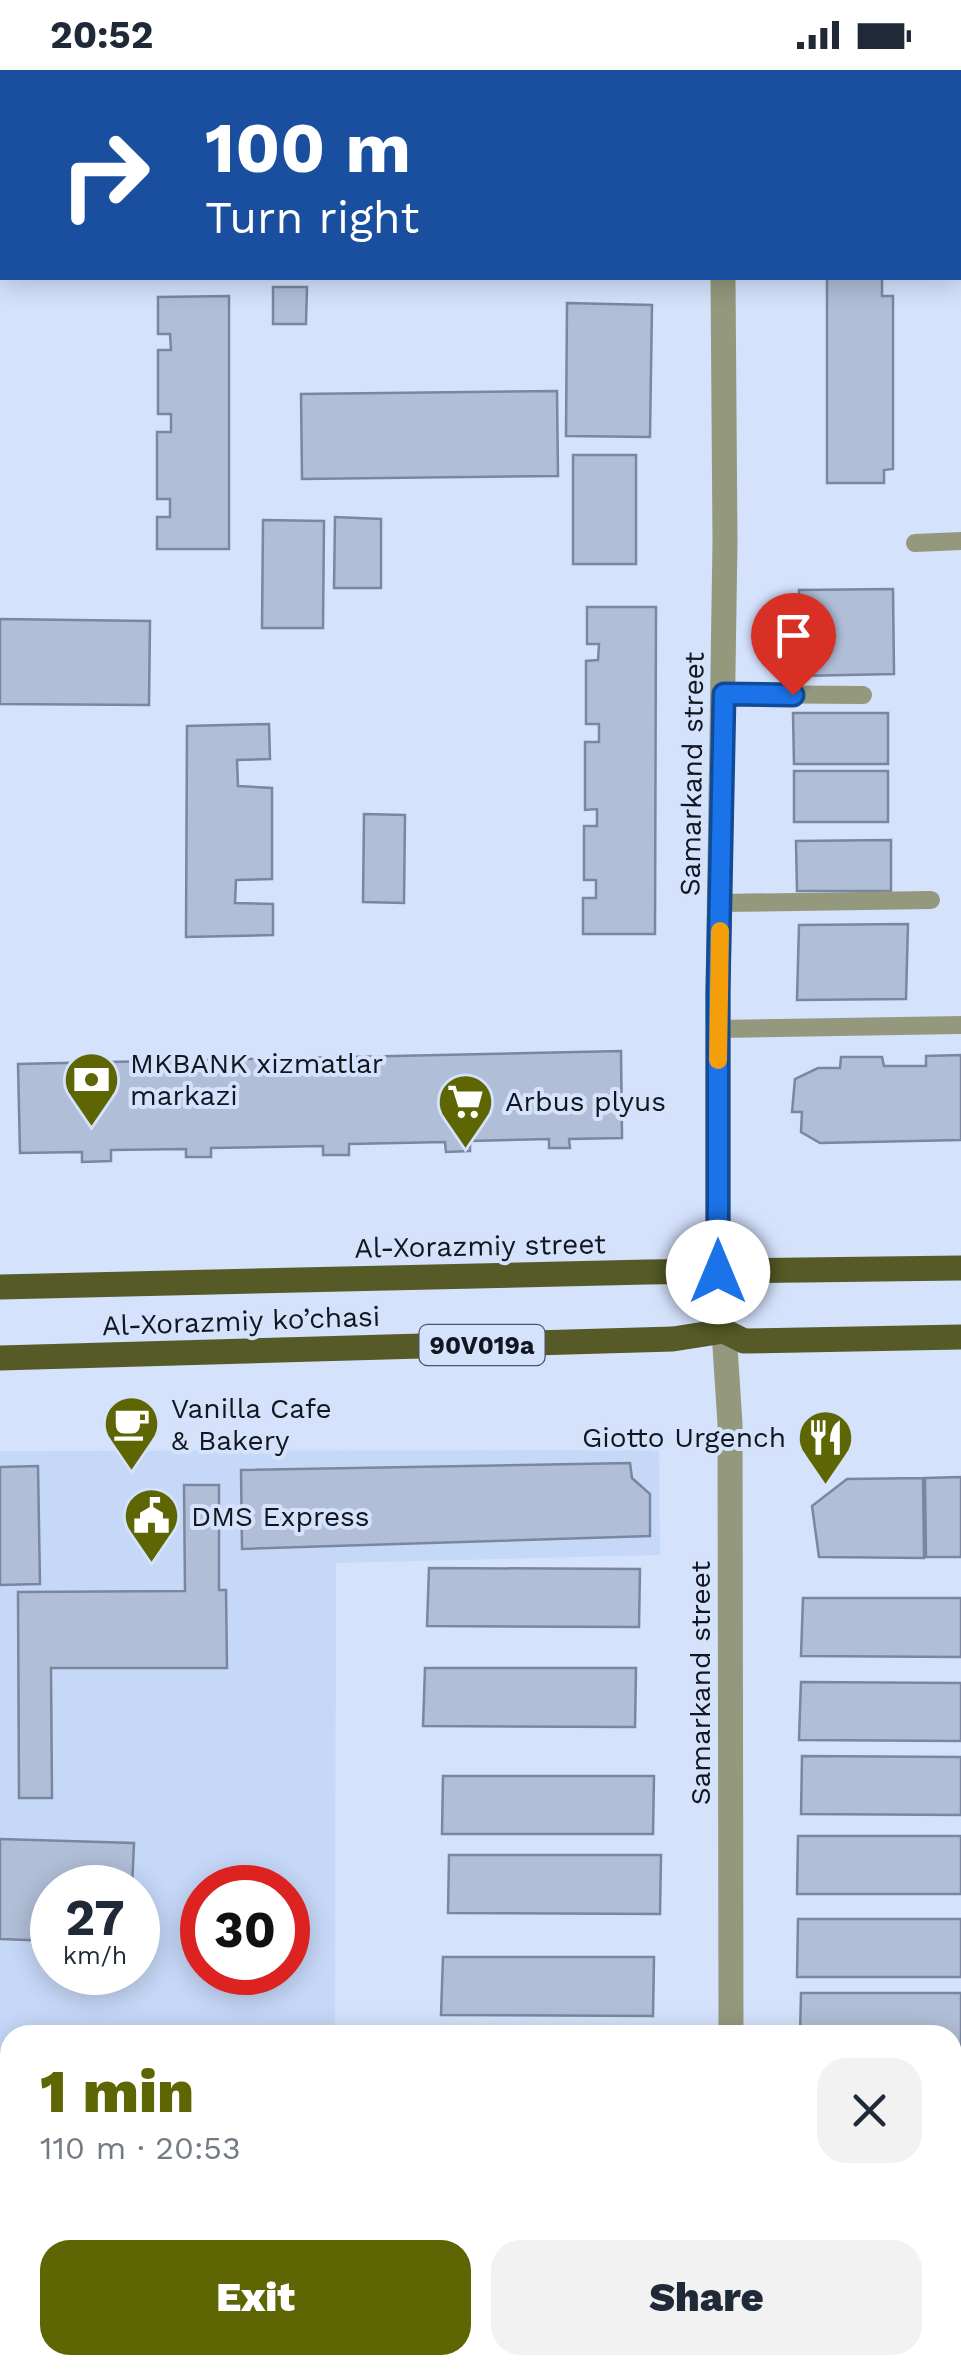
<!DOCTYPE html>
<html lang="en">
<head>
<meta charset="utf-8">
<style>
	:root { --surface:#fff; --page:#f2f2f3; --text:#1f2937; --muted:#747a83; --accent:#5e6503 }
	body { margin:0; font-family:"Work Sans",sans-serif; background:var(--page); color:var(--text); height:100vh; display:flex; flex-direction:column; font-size:38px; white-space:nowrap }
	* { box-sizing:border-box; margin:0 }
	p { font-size:32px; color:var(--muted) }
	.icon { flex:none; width:55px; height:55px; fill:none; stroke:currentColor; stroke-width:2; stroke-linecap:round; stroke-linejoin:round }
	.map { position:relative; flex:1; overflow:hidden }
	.panel { position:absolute; left:0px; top:1955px; width:962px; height:350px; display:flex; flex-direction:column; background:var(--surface); border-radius:30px 30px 0 0; box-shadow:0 5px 25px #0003 }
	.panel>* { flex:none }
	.guide { position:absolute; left:0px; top:0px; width:962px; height:210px; box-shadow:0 5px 25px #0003; background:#1a4fa0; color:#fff; overflow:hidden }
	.speed { position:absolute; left:30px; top:1795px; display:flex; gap:20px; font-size:50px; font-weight:700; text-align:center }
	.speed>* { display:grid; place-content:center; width:130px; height:130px; border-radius:50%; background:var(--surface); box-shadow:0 5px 25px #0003; line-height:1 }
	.speed small { font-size:25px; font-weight:400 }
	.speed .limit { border:15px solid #d22; background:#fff; color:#111 }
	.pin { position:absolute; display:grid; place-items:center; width:85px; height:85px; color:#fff; margin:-102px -42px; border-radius:50% 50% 50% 0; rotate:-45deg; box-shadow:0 0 10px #0007 }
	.pin .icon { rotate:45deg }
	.me { position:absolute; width:110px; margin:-55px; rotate:0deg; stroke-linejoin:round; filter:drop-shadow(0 0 8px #0008) }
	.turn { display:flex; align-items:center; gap:35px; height:210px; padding:0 40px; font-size:45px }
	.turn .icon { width:130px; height:130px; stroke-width:2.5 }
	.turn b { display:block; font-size:70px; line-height:85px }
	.round { display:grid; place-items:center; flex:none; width:105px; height:105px; border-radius:30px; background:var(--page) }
	.headline { display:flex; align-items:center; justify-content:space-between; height:170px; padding:0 40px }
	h1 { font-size:60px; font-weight:800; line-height:75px; color:var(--accent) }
	.primary-button { display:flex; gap:20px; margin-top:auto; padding:20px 40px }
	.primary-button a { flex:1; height:115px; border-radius:30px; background:var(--accent); color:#fff; font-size:40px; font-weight:800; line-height:115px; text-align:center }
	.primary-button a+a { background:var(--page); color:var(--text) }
	.status { display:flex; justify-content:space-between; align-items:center; height:70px; padding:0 50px; background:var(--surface); direction:ltr }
	.status svg { height:28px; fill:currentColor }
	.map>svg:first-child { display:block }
</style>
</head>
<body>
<div class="status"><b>20:52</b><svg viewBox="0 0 49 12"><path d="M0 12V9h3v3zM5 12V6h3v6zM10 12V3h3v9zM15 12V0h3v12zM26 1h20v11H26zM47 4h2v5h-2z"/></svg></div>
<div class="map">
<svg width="961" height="2305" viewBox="0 0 961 2305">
	<rect width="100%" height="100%" fill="#d4e2fc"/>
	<path fill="#c6d8f8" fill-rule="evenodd" d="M0 0H355V2H2V189H0Z
		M659 1380 660 1485 336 1493 335 1965H10V2295H335V2305H0V1381ZM52 1818H138V1902H52ZM202 1818H288V1902H202Z"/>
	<path fill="#b0bed7" stroke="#7a879f" stroke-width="2.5" d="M388 0H512L513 2H388Z
		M828 0H881V2H828Z
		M0 53H2V142H0Z
		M827 208H882V226H893V399L884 400V413H827Z
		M273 217H307L306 254H273Z
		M229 226V479H157V447H170V429H157V362H171V344H158V280H171L170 264H158V227Z
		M567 233 652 235 650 367 566 366Z
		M557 321 558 406 302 409 301 324Z
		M573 385H636V494H573Z
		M335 447 381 449V518H334Z
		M263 450 324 451 323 558H262Z
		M893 519 894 604 797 606 799 520Z
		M587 537H656L655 864H583V828H596V810H584V756H597V739L585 740V672H599V654H586V591L598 590 599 574H587Z
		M0 549 150 551 149 635 0 634Z
		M793 643H888V694H794Z
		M269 654 270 689 237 690 238 716 272 718V809L236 810 235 833 273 834V865L186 867 187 656Z
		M794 701H888V752H794Z
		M364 744 405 745 404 833 363 832Z
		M891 770V821H797L796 771Z
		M908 854 906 929 797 930 799 855Z
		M621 981 622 1068 569 1069 570 1078H549V1069L470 1071V1081L446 1082 445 1072 349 1074V1085H323V1076L211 1078V1087H186V1079L111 1080V1091L82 1092V1082L20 1083 18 994Z
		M961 985V1070L820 1073 801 1062 802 1042H792L795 1009 818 998H840L841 987H882L884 996H926V986Z
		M630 1393 632 1408 650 1424V1466L242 1479 241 1400Z
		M38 1396 40 1514 0 1515V1397Z
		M961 1407V1487H926L925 1408Z
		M923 1408 924 1488 819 1487 812 1436 847 1409Z
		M184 1415H219V1520H226L227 1598H51L52 1728H19L18 1522 185 1521Z
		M429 1498 640 1499 639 1557 427 1556Z
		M803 1528H961V1587L801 1586Z
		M425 1598H636L635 1657 423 1656Z
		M801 1612 961 1613V1671L799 1670Z
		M802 1686 961 1687V1745L801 1744Z
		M443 1706H654L653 1764H442Z
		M798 1766H961V1824H797Z
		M0 1769 134 1773 132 1818H52V1871L0 1869Z
		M449 1785H661L660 1844 448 1843Z
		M798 1849H961V1907H797Z
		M443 1887H654L653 1946 441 1945Z
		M801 1923H961V1981H952V1965H800Z
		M952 2005H961V2063H952Z
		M952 2087H961V2145H952Z
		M952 2160H961V2219H952Z
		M0 2203H10V2295H30V2305H0Z
		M952 2232H961V2290H952Z
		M253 2295H292V2305H253Z"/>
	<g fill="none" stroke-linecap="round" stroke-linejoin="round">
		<path stroke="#94987c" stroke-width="18" d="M915 473 961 471
			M724 624 863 625
			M720 833 931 830
			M718 959 961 955"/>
		<path stroke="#94987c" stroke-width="25" d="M722 0V2
			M718 1201V922L725 472 723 208
			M724 1261 730 1354 731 1965
			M731 2295V2305"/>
		<path stroke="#555a26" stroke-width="25" d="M0 1217 647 1202 961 1198
			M0 1288 673 1269 724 1261 744 1271 961 1267"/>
	</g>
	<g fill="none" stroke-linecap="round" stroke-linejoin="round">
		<defs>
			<path id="route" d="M718 1202V922L724 624 793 625"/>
		</defs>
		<use href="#route" stroke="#114b97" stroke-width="25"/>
		<use href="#route" stroke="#1a73e8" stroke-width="18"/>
		<path stroke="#f59e0b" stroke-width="18" d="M718 990 720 861"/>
	</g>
	<defs>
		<symbol id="bank-pin" viewBox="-11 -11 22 30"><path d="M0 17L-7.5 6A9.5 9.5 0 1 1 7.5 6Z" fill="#5e6503" stroke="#d4e2fc"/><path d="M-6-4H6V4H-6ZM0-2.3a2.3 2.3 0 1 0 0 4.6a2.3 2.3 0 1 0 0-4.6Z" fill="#fff"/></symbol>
		<symbol id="supermarket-pin" viewBox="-11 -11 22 30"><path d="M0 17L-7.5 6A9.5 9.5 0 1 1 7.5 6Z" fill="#5e6503" stroke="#d4e2fc"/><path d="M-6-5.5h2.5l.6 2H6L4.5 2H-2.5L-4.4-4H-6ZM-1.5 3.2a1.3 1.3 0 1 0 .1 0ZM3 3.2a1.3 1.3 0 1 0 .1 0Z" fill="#fff"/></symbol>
		<symbol id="cafe-pin" viewBox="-11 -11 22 30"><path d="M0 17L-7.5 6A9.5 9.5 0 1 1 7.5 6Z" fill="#5e6503" stroke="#d4e2fc"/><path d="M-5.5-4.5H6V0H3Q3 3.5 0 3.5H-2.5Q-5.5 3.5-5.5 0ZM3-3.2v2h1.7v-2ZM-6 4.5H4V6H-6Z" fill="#fff"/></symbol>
		<symbol id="restaurant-pin" viewBox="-11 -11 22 30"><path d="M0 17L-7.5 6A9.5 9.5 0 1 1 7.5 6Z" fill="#5e6503" stroke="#d4e2fc"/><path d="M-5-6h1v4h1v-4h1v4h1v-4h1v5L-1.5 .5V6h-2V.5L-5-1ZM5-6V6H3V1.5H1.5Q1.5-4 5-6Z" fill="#fff"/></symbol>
		<symbol id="civic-pin" viewBox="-11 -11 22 30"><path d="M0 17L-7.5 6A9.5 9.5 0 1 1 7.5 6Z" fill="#5e6503" stroke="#d4e2fc"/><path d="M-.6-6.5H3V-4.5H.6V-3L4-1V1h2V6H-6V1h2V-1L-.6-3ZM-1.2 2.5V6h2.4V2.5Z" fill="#fff"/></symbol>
	</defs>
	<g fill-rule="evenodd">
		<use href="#bank-pin" x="60" y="978" width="63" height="86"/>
		<use href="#supermarket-pin" x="434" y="1000" width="63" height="86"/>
		<use href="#cafe-pin" x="100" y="1322" width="63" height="86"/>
		<use href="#restaurant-pin" x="794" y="1336" width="63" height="86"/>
		<use href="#civic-pin" x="120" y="1414" width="63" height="86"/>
	</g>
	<g text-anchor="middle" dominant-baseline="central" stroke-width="8" stroke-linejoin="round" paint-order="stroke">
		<rect fill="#d4e2fc" stroke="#4c5361" stroke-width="2.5" x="419.5" y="1255" width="125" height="40" rx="8"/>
		<g font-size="25" font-weight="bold" fill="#11161f">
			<text x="482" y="1275">90V019a</text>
		</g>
		<g font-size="28" fill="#11161f" stroke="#d4e2fc">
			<text transform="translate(692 704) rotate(-89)">Samarkand street</text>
			<text transform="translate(480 1176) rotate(-1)">Al-Xorazmiy street</text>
			<text transform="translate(241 1251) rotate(-2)">Al-Xorazmiy ko’chasi</text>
			<text transform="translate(700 1613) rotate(-90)">Samarkand street</text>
		</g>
		<g font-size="28" fill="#11161f" stroke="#d4e2fc" text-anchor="start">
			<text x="130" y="993">MKBANK xizmatlar<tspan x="130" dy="32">markazi</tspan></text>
			<text x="505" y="1031">Arbus plyus</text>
			<text x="171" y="1338">Vanilla Cafe<tspan x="171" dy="32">&amp; Bakery</tspan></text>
			<text x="786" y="1367" text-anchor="end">Giotto Urgench</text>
			<text x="191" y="1446">DMS Express</text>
		</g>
	</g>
</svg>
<div class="speed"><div>27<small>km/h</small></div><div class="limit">30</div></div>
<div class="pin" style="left:793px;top:625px;background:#d93025"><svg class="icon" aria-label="arrive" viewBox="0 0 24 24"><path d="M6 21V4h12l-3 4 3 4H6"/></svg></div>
<svg class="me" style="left:718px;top:1202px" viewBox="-20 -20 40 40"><circle r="19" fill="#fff"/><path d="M0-13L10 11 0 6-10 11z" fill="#1a73e8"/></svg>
<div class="guide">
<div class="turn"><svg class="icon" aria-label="right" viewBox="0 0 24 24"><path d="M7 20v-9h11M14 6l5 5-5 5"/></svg><div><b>100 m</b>Turn right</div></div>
</div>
<section class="panel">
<div class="headline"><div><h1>1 min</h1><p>110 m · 20:53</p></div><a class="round"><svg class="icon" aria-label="close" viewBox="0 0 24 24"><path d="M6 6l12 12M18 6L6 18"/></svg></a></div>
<div class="primary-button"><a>Exit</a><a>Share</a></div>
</section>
</div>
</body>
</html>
